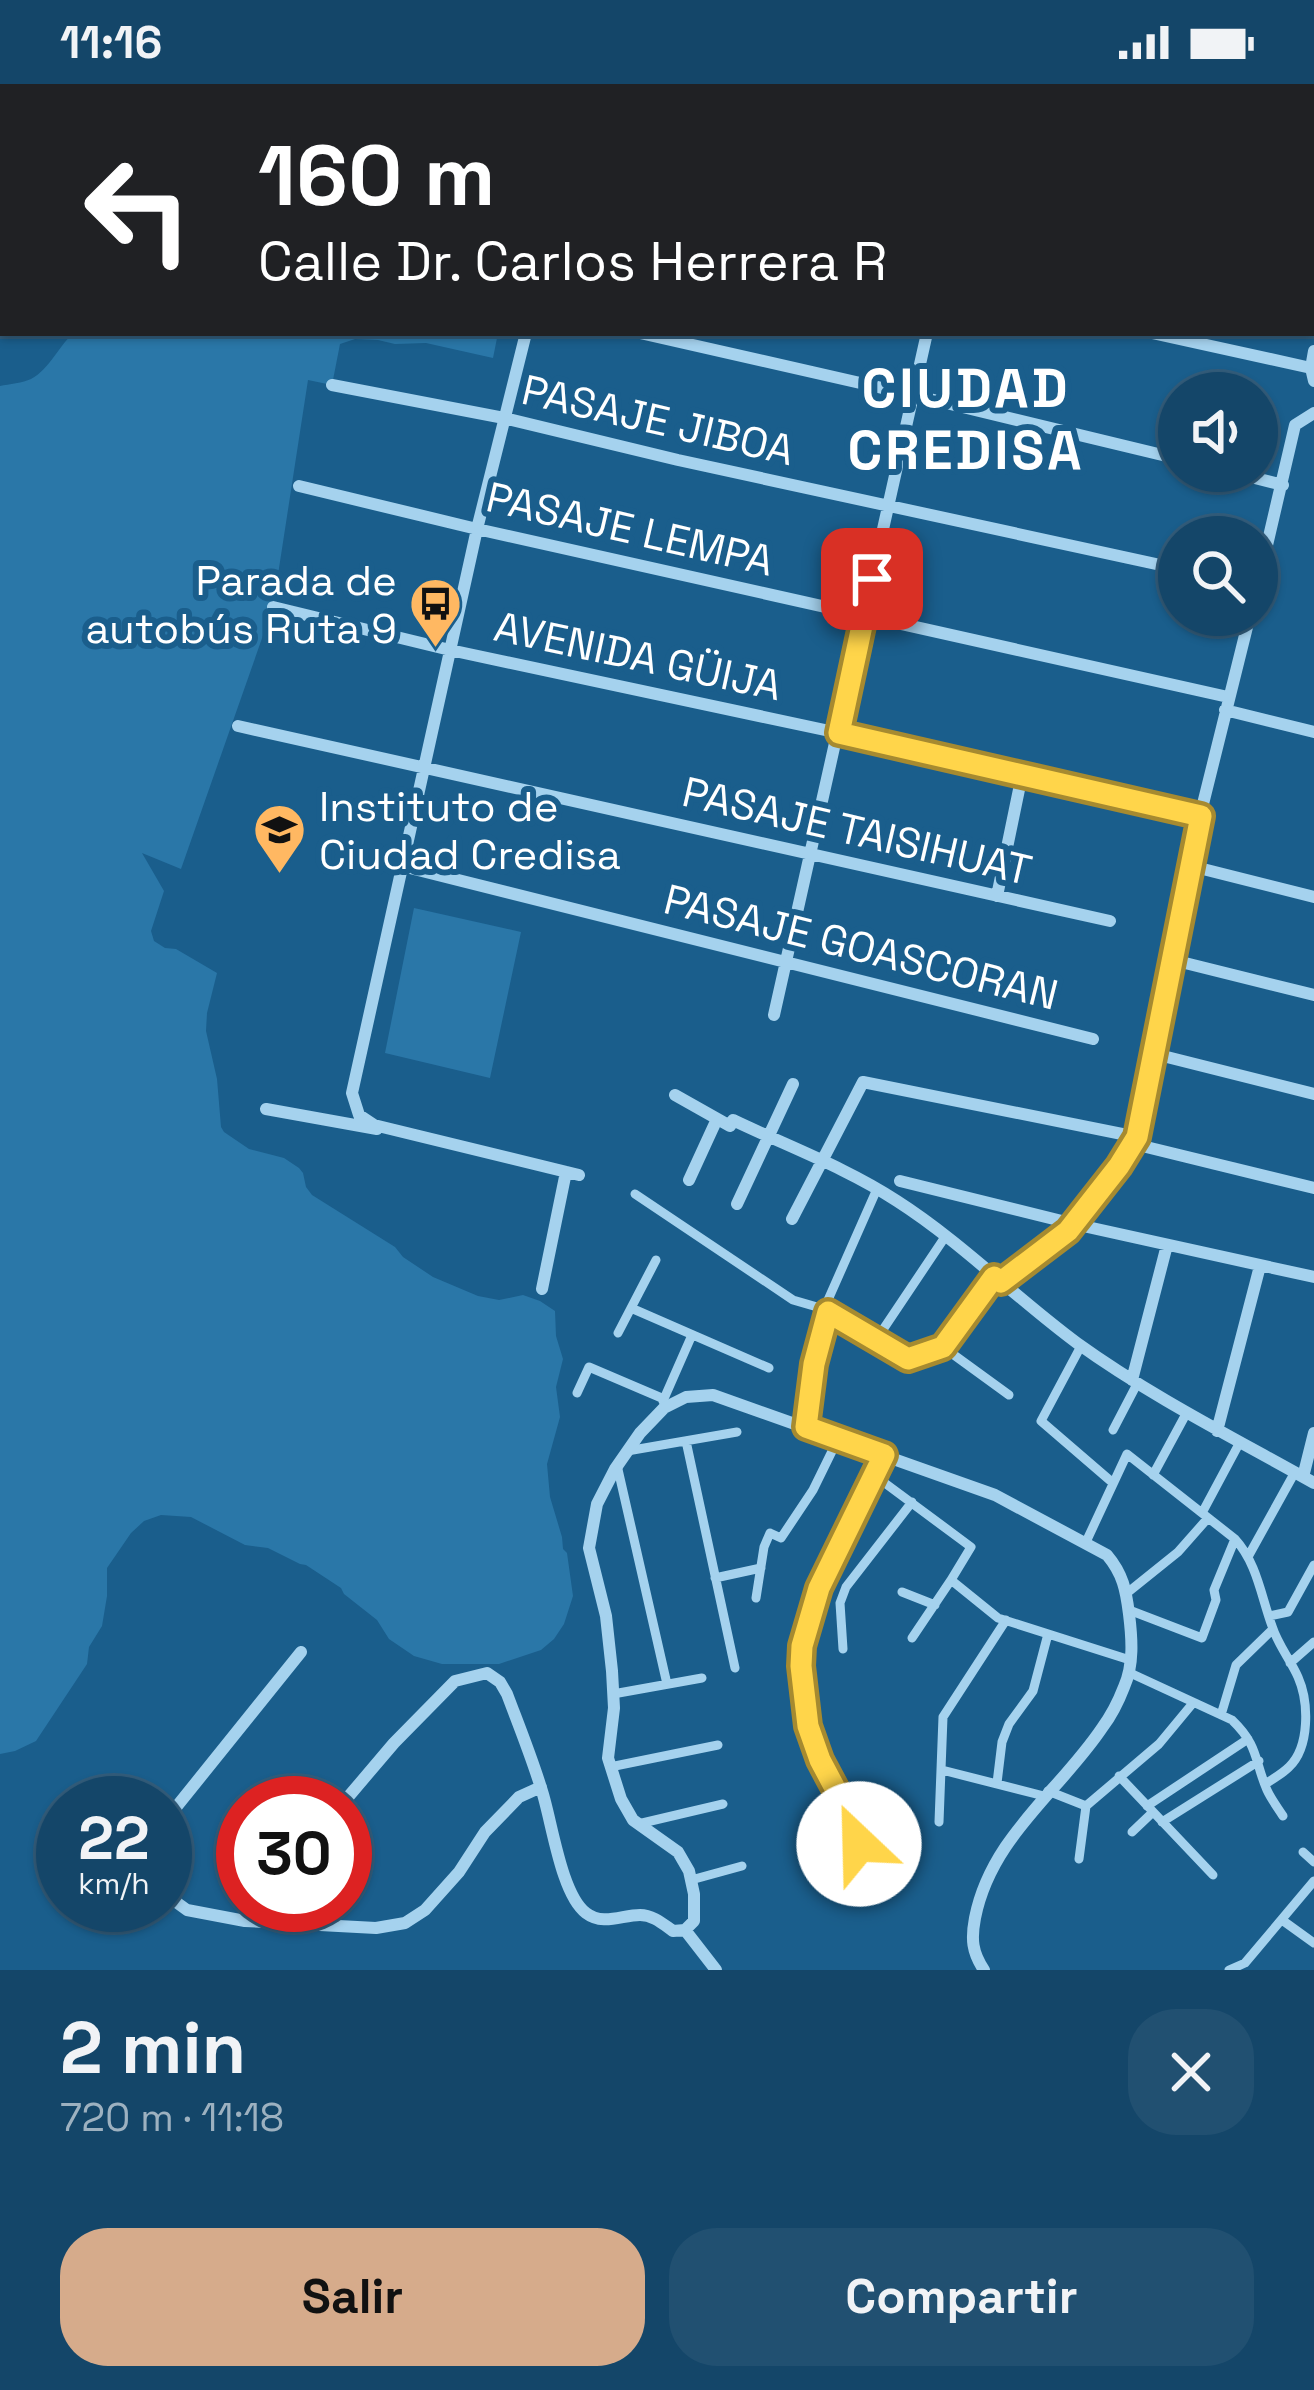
<!DOCTYPE html>
<html lang="es">
<head>
<meta charset="utf-8">
<style>
	:root { --surface:#144669; --page:#215071; --text:#f1f3f6; --muted:#9db1c0; --line:#335e7d; --accent:#d6ab8b }
	body { margin:0; font-family:"Space Grotesk",sans-serif; background:var(--page); color:var(--text); height:100vh; display:flex; flex-direction:column; font-size:45px; white-space:nowrap }
	* { box-sizing:border-box; margin:0 }
	p { font-size:39px; color:var(--muted) }
	.icon { flex:none; width:66px; height:66px; fill:none; stroke:currentColor; stroke-width:2; stroke-linecap:round; stroke-linejoin:round }
	.map { position:relative; height:1886px; overflow:hidden }
	.details { display:flex; flex-direction:column; background:var(--surface); flex:1 }
	.details>* { flex:none }
	.hud { position:absolute; left:0px; top:0px; width:1314px; height:252px; box-shadow:0 3px 9px #0004,0 0 0 3px var(--line); background:#202124; color:#fff; overflow:hidden }
	.fabs { position:absolute; left:1158px; top:288px; display:grid; gap:24px }
	.fabs a { display:grid; place-items:center; width:120px; height:120px; border-radius:50%; background:var(--surface); box-shadow:0 3px 9px #0004,0 0 0 3px var(--line); font-size:60px }
	.speed { position:absolute; left:36px; top:1692px; display:flex; gap:24px; font-size:60px; font-weight:700; text-align:center }
	.speed>* { display:grid; place-content:center; width:156px; height:156px; border-radius:50%; background:var(--surface); box-shadow:0 3px 9px #0004,0 0 0 3px var(--line); line-height:1 }
	.speed small { font-size:30px; font-weight:400 }
	.speed .limit { border:18px solid #d22; background:#fff; color:#111 }
	.pin { position:absolute; display:grid; place-items:center; width:102px; height:102px; color:#fff; margin:-51px; border-radius:24px; box-shadow:0 6px 18px #0006 }
	.me { position:absolute; width:132px; margin:-66px; rotate:336deg; stroke-linejoin:round; filter:drop-shadow(0 0 9px #0008) }
	.turn { display:flex; align-items:center; gap:42px; height:252px; padding:0 60px; font-size:54px }
	.turn .icon { width:156px; height:156px; stroke-width:2.5 }
	.turn b { display:block; font-size:84px; line-height:102px }
	.round { display:grid; place-items:center; flex:none; width:126px; height:126px; border-radius:48px; background:var(--page) }
	.head { display:flex; align-items:center; justify-content:space-between; height:204px; padding:0 60px }
	h1 { font-size:72px; font-weight:800; line-height:90px }
	.button { display:flex; gap:24px; margin-top:auto; padding:24px 60px }
	.button a { flex:1; height:138px; border-radius:48px; background:var(--accent); color:#111; font-size:48px; font-weight:800; line-height:138px; text-align:center }
	.button a+a { background:var(--page); color:var(--text) }
	.status { display:flex; justify-content:space-between; align-items:center; height:84px; padding:0 60px; background:var(--surface); direction:ltr }
	.status svg { height:33px; fill:currentColor }
	.map>svg:first-child { display:block }
</style>
</head>
<body>
<div class="status"><b>11:16</b><svg viewBox="0 0 49 12"><path d="M0 12V9h3v3zM5 12V6h3v6zM10 12V3h3v9zM15 12V0h3v12zM26 1h20v11H26zM47 4h2v5h-2z"/></svg></div>
<div class="map">
<svg width="1314" height="1886" viewBox="0 0 1314 1886">
	<rect width="100%" height="100%" fill="#1a5e8c"/>
	<path fill="#2a77a8" d="M74 249H498L493 274 426 259 395 260 378 256 355 255 340 260 332 301 308 296 273 523 181 785 142 769 164 807 151 847 154 857 165 864 176 865 217 889 207 929 206 947 217 995 221 1043 224 1048 249 1065 284 1074 299 1084 303 1089 306 1103 312 1111 395 1163 403 1173 433 1193 478 1212 499 1216 523 1211 540 1217 555 1227 556 1252 563 1275 556 1303 560 1333 547 1380 550 1413 562 1453 563 1465 567 1469 573 1512 564 1540 554 1555 541 1566 499 1580H442L414 1572 389 1555 377 1536 344 1510 341 1504 306 1481 300 1480 268 1464 245 1461 191 1433 161 1431 144 1437 131 1449 107 1484V1512L102 1542 89 1563 87 1580 36 1657 15 1667 0 1670V302C9 300 23 299 31 295 50 285 59 261 74 249Z
		M414 824 521 848 490 994 385 969Z"/>
	<g fill="none" stroke-linecap="round" stroke-linejoin="round">
		<path stroke="#98cff0" stroke-width="6" d="M229 3 234 0
			M0 195 3 190"/>
		<path stroke="#a5d2ee" stroke-width="9" d="M635 1110 793 1216 824 1225 908 1275 943 1263
			M994 1193 943 1263 1009 1311
			M631 1224 769 1284
			M824 1225 877 1105
			M618 1249 656 1176
			M876 1256 945 1153
			M1081 1262 1041 1337 1113 1399
			M577 1309 589 1283 664 1315
			M663 1317 692 1251
			M806 1343 814 1280 828 1228
			M1113 1346 1137 1300
			M686 1357 735 1584
			M627 1367 737 1348
			M617 1381 667 1600
			M874 1391 971 1463 951 1496 998 1534 1130 1576
			M1153 1391 1186 1330
			M1202 1429 1240 1358
			M1086 1458 1127 1370 1235 1455C1257 1479 1261 1512 1272 1542 1278 1561 1290 1575 1298 1593 1309 1618 1310 1663 1289 1683 1282 1690 1273 1695 1265 1700
			M1249 1471 1295 1388
			M715 1494 761 1484
			M902 1508 935 1521
			M1127 1509 1178 1468 1208 1434
			M756 1514 764 1463 770 1449 781 1454 813 1406 838 1355
			M1129 1526 1202 1554 1216 1516 1214 1506 1235 1455
			M1269 1532 1288 1528 1314 1481
			M912 1554 951 1496
			M843 1565 840 1519 846 1503 912 1418
			M1290 1579 1314 1558
			M1128 1588 1232 1636C1259 1662 1254 1676 1267 1706 1271 1715 1278 1724 1283 1732
			M613 1610 702 1594
			M1221 1631 1236 1581 1273 1545
			M610 1683 718 1661
			M942 1686 1044 1712
			M1119 1692 1213 1791
			M997 1699 1002 1658 1009 1640 1033 1607 1048 1550
			M1048 1707 1086 1722
			M1147 1722 1248 1655
			M939 1738 943 1633 1006 1536
			M1162 1738 1259 1677
			M638 1740 723 1720
			M1132 1748 1153 1728
			M1303 1768 1314 1778
			M1079 1775 1086 1722 1159 1660 1193 1619
			M691 1796 742 1782
			M1282 1836 1314 1859
			M1229 1886 1245 1879 1314 1797"/>
		<path stroke="#a5d2ee" stroke-width="12" d="M360 0 364 3
			M1026 0 1040 3
			M710 3 716 0
			M981 3 982 0
			M1311 61 1314 62
			M0 116 3 142
			M0 179 3 174
			M1311 179 1314 180
			M526 249 477 445 352 1009 359 1031 374 1041 579 1091
			M640 249 913 311 1179 375
			M1152 249 1311 284
			M1314 267 1311 284 1314 297
			M332 301 504 334 678 376 1179 485
			M1227 387 1283 401
			M299 402 477 445 1228 613
			M1257 504 1295 341 1314 329
			M273 523 450 566 839 649 1200 732
			M1225 626 1314 648
			M238 642 1110 837
			M402 782 1093 955
			M1191 782 1314 813
			M997 812 1022 691
			M1173 876 1314 911
			M774 931 927 249
			M1155 970 1314 1010
			M675 1011 730 1042 733 1036C787 1062 847 1084 897 1117 961 1158 1016 1214 1077 1259 1152 1313 1234 1354 1314 1399
			M266 1025 377 1045
			M1134 1060 1314 1104
			M689 1096 717 1035
			M900 1097 1074 1140 1314 1193
			M737 1120 793 1000
			M792 1135 863 998 1137 1053
			M1001 1198 1068 1147 1119 1082 1137 1053 1200 732 1250 531
			M542 1205 566 1088
			M1132 1296 1167 1161
			M1217 1347 1260 1182
			M1303 1393 1314 1349
			M343 1719 394 1659 455 1597 487 1589 500 1598 507 1610C519 1642 532 1674 542 1707 552 1738 561 1810 586 1829 603 1842 622 1831 640 1831 653 1831 663 1840 673 1847L685 1846
			M165 1737 301 1568
			M859 1760 853 1738 819 1676 808 1642 801 1582 802 1562 819 1505 883 1371
			M165 1810 187 1826 245 1837 376 1844 405 1839 425 1826 459 1788 485 1748 519 1713 541 1703
			M245 1837 259 1821
			M685 1846 694 1837V1810L689 1787 678 1768 633 1736 621 1715 608 1674 614 1624 612 1587 606 1532 589 1464 597 1420 615 1385 640 1349 664 1324 686 1313 713 1311 995 1411 1107 1471C1123 1490 1126 1506 1129 1530 1132 1554 1134 1581 1124 1603 1119 1616 1111 1632 1102 1644 1059 1708 991 1753 975 1834 971 1855 972 1868 984 1886
			M685 1846 716 1886"/>
	</g>
	<g fill="none" stroke-linecap="round" stroke-linejoin="round">
		<defs>
			<path id="route" d="M859 1760 853 1738 820 1676 808 1642 801 1582 802 1562 819 1504 884 1371 806 1343 814 1280 828 1228 908 1275 943 1263 994 1193 1001 1198 1068 1147 1119 1082 1137 1053 1201 732 839 649 872 495"/>
		</defs>
		<use href="#route" stroke="#a68a30" stroke-width="30"/>
		<use href="#route" stroke="#ffd54a" stroke-width="21"/>
	</g>
	<defs>
		<symbol id="bus-pin" viewBox="-11 -11 22 30"><path d="M0 17L-7.5 6A9.5 9.5 0 1 1 7.5 6Z" fill="#ffb862" stroke="#1a5e8c"/><path d="M-5-6H5V4H4V6H2V4H-2V6H-4V4H-5ZM-3.5-4V0h7V-4ZM-3.5 1.2v1.5H-2V1.2ZM2 1.2v1.5H3.5V1.2Z" fill="#111"/></symbol>
		<symbol id="school-pin" viewBox="-11 -11 22 30"><path d="M0 17L-7.5 6A9.5 9.5 0 1 1 7.5 6Z" fill="#ffb862" stroke="#1a5e8c"/><path d="M0-5L7-2L0 1L-7-2ZM-4 1L0 2.5L4 1V4Q0 6-4 4Z" fill="#111"/></symbol>
	</defs>
	<g fill-rule="evenodd">
		<use href="#bus-pin" x="406" y="490" width="59" height="81"/>
		<use href="#school-pin" x="250" y="716" width="59" height="81"/>
	</g>
	<g text-anchor="middle" dominant-baseline="central" stroke-width="12" stroke-linejoin="round" paint-order="stroke">
		<g font-size="42" fill="#fff" stroke="#1a5e8c">
			<text transform="translate(658 336) rotate(13)">PASAJE JIBOA</text>
			<text transform="translate(630 445) rotate(13)">PASAJE LEMPA</text>
			<text transform="translate(638 572) rotate(12)">AVENIDA GÜIJA</text>
			<text transform="translate(857 747) rotate(13)">PASAJE TAISIHUAT</text>
			<text transform="translate(861 863) rotate(14)">PASAJE GOASCORAN</text>
		</g>
		<g font-size="42" fill="#fff" stroke="#1a5e8c" text-anchor="end">
			<text x="397" y="496">Parada de<tspan x="397" dy="48">autobús Ruta 9</tspan></text>
			<text x="319" y="722" text-anchor="start">Instituto de<tspan x="319" dy="48">Ciudad Credisa</tspan></text>
		</g>
		<g font-size="54" font-weight="bold" letter-spacing="3" fill="#fff" stroke="#1a5e8c">
			<text x="966" y="304">CIUDAD<tspan x="966" dy="62">CREDISA</tspan></text>
		</g>
	</g>
</svg>
<div class="fabs">
<a><svg class="icon" aria-label="sound" viewBox="0 0 24 24"><path d="M4 9h4l5-4v14l-5-4H4zM17 9q2 3 0 6"/></svg></a>
<a><svg class="icon" aria-label="search" viewBox="0 0 24 24"><circle cx="10" cy="10" r="6"/><path d="M15 15l6 6"/></svg></a>
</div>
<div class="speed"><div>22<small>km/h</small></div><div class="limit">30</div></div>
<div class="pin" style="left:872px;top:495px;background:#d93025"><svg class="icon" aria-label="arrive" viewBox="0 0 24 24"><path d="M6 21V4h12l-3 4 3 4H6"/></svg></div>
<svg class="me" style="left:859px;top:1760px" viewBox="-20 -20 40 40"><circle r="19" fill="#fff"/><path d="M0-13L10 11 0 6-10 11z" fill="#ffd54a"/></svg>
<div class="hud">
<div class="turn"><svg class="icon" aria-label="left" viewBox="0 0 24 24"><path d="M17 20v-9H6M10 6l-5 5 5 5"/></svg><div><b>160 m</b>Calle Dr. Carlos Herrera R</div></div>
</div>
</div>
<section class="details">
<div class="head"><div><h1>2 min</h1><p>720 m · 11:18</p></div><a class="round"><svg class="icon" aria-label="close" viewBox="0 0 24 24"><path d="M6 6l12 12M18 6L6 18"/></svg></a></div>
<div class="button"><a>Salir</a><a>Compartir</a></div>
</section>
</body>
</html>
